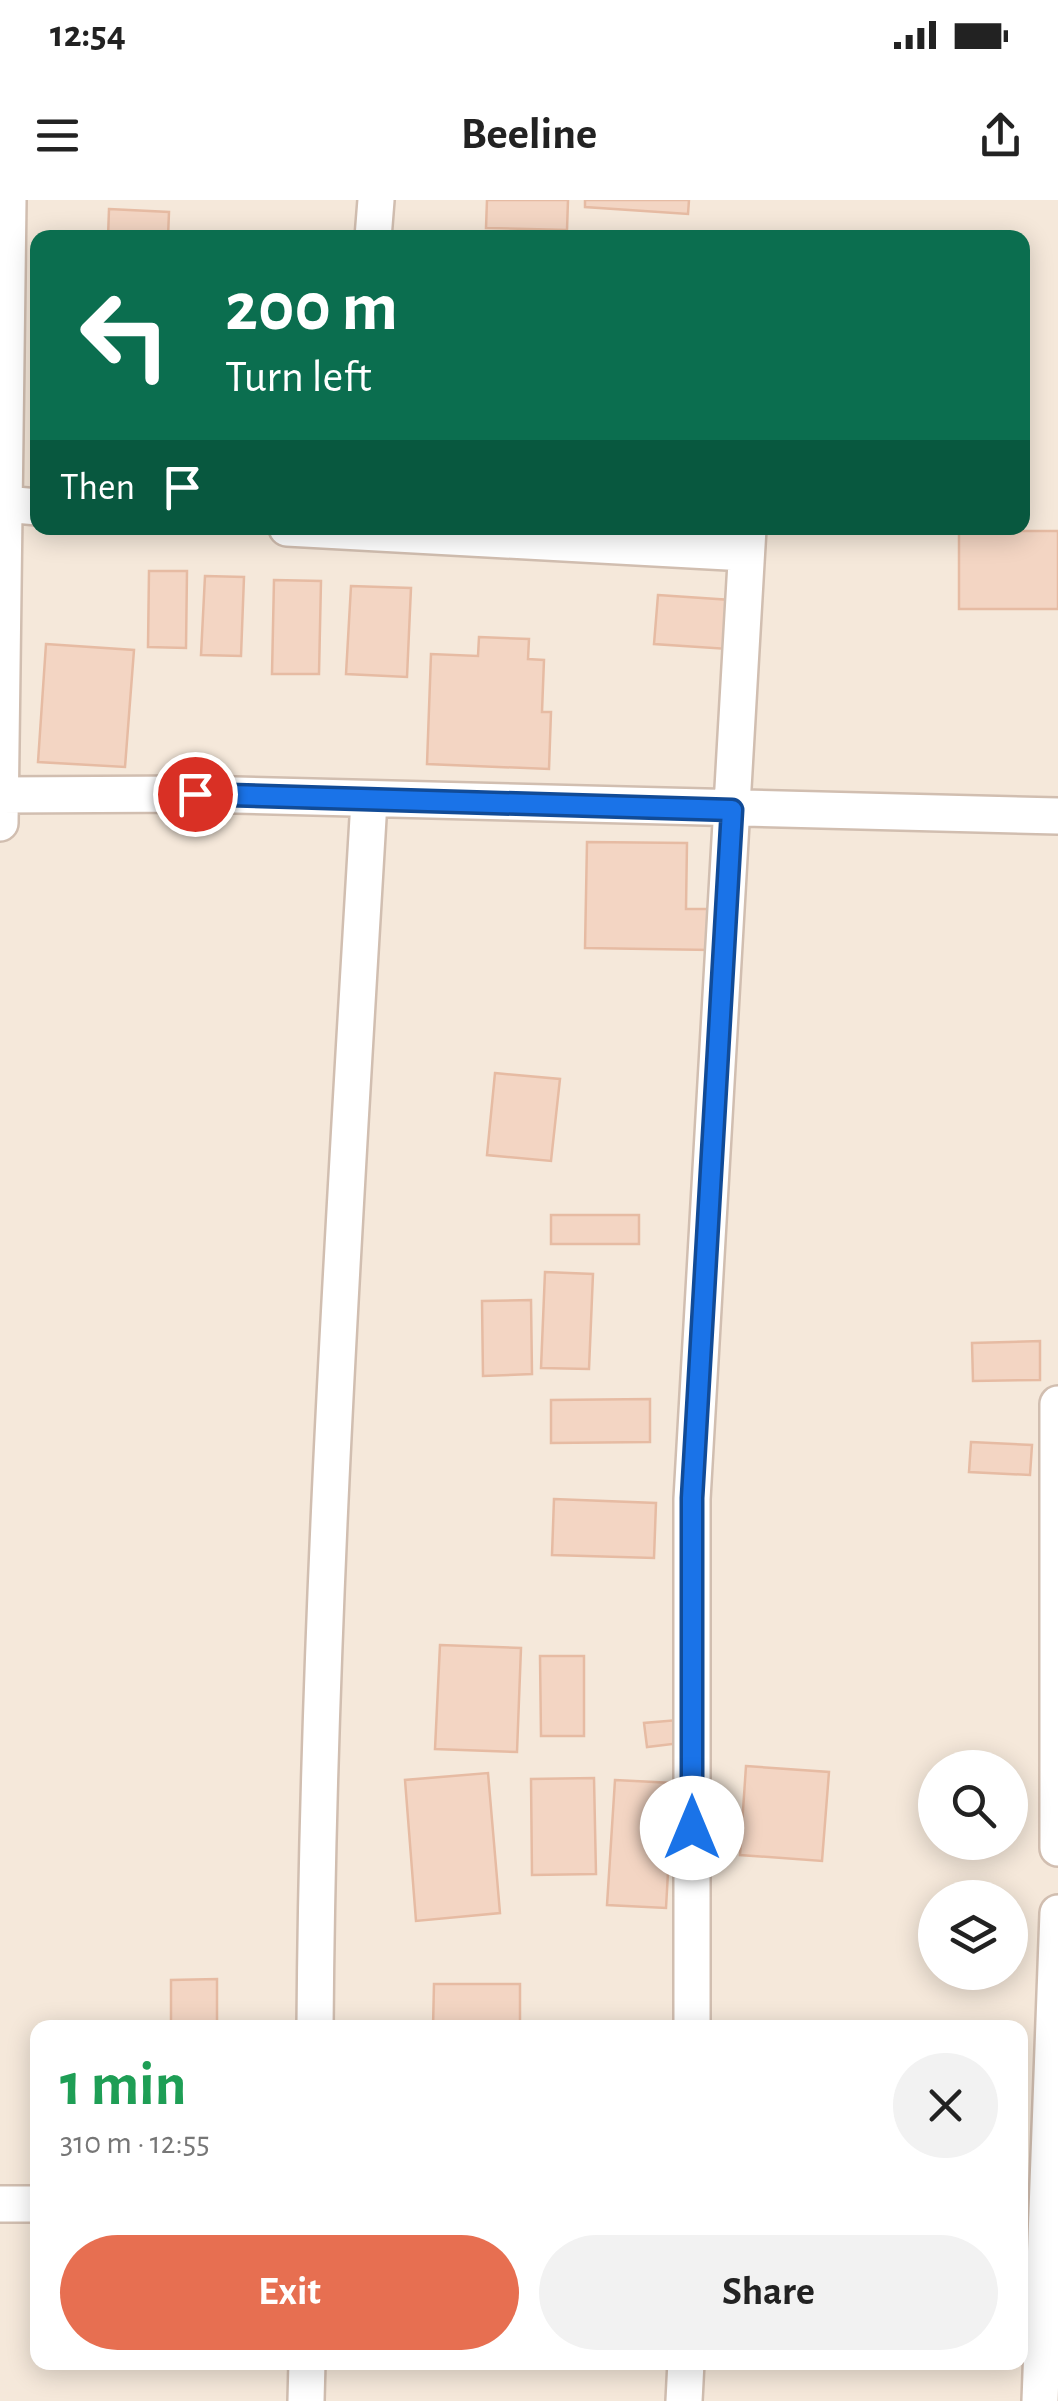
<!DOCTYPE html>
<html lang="en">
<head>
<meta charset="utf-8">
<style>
	:root { --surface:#fff; --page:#f2f2f2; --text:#222; --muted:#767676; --accent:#e76f51 }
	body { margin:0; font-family:"Alegreya Sans",sans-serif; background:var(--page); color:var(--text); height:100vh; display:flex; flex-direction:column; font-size:38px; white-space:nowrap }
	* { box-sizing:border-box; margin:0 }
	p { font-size:32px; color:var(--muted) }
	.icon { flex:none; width:55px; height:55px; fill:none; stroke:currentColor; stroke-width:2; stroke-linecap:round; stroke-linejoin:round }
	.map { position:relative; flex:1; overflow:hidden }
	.side { position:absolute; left:30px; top:1820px; width:998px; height:350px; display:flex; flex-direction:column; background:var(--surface); border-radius:20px; box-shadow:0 5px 25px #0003 }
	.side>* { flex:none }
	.guide { position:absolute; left:30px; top:30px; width:1000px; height:305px; border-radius:20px; box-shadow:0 5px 25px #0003; background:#0b6e4f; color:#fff; overflow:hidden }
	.tools { position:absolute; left:918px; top:1550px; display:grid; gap:20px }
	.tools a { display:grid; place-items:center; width:110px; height:110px; border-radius:50%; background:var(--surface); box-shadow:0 5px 25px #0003; font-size:50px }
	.pin { position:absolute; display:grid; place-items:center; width:85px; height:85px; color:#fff; margin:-42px; border:5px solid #fff; border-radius:50%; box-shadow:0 2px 10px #0007 }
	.me { position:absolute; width:110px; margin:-55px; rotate:0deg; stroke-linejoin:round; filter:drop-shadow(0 0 8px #0008) }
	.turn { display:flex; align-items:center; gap:35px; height:210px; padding:0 30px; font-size:45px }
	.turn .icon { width:130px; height:130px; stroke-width:2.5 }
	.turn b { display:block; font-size:70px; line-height:85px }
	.then { display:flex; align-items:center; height:95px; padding:0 30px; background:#0003; gap:20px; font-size:38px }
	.round { display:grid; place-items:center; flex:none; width:105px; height:105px; border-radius:52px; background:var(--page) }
	.overview { display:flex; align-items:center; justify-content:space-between; height:170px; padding:0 30px }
	h1 { font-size:60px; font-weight:700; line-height:75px; color:#1e9e55 }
	.button { display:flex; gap:20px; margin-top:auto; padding:20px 30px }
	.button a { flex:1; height:115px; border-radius:60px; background:var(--accent); color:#fff; font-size:40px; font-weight:700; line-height:115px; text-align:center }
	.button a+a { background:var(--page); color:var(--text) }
	.status { display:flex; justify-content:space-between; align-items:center; height:70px; padding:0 50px; background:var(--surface); direction:ltr }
	.status svg { height:28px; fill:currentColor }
	header { display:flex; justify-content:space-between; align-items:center; height:130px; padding:0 30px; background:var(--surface); font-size:45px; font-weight:700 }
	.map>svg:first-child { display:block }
</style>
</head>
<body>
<div class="status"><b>12:54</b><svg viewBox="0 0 49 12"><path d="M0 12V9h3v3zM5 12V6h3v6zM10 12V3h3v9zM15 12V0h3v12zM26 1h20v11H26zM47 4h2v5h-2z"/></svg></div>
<header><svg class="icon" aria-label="menu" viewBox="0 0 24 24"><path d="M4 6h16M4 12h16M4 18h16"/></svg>Beeline<svg class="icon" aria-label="share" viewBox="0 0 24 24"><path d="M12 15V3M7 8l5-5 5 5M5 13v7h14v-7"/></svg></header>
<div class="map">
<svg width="1058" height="2201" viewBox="0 0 1058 2201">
	<rect width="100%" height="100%" fill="#fdf6ec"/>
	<path fill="#f5e8da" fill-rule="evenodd" d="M0 0H1058V2201H0ZM38 38H1022V328H38ZM935 1568H1010V1642H935ZM935 1698H1010V1772H935ZM38 1828H1020V2162H38Z"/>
	<path fill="#f3d5c3" stroke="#e6bba3" stroke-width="2.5" d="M487 0H568L567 30 486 28Z
		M585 0H689L688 14 585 7Z
		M109 9 169 12 168 38H108Z
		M959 331H1058V409H959Z
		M149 371H187L186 448 148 447Z
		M205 376 244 377 241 456 201 455Z
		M274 380 321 381 319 474H272Z
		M351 386 411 388 407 477 346 474Z
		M658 395 731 400 728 449 654 444Z
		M479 437 529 439 528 459 544 460 542 512H551L549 569 427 564 431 454 478 456Z
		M46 444 134 450 125 567 38 562Z
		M587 642 687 643 686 709H712L711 750 585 748Z
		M495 873 560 879 551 961 487 955Z
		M551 1015H639V1044H551Z
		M545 1072 593 1074 589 1169 541 1168Z
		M531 1100 532 1174 483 1176 482 1101Z
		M1040 1141V1180L973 1181 972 1143Z
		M650 1199V1242L551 1243V1200Z
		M971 1242 1032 1245 1030 1275 969 1272Z
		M554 1299 656 1303 654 1358 552 1355Z
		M440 1445 521 1448 517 1552 435 1549Z
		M540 1456H584V1536H541Z
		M678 1520 681 1543 647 1547 644 1523Z
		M746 1566 829 1572 822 1661 740 1655Z
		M488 1573 500 1713 416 1721 405 1580Z
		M594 1578 596 1674 532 1675 531 1579Z
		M615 1580 673 1583 666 1708 607 1705Z
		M217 1779V1828H171V1780Z
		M434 1784H520V1828H433Z"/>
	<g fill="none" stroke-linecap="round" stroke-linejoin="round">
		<defs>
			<path id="street" d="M373 38 376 0
				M4 304 38 307
				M287 328 746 353
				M0 595 195 594 1058 616
				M0 623 8 0
				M1058 1204V1648
				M315 1828C318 1418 345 1009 369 601
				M692 1828V1299L748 328
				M0 2004H38
				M306 2201 307 2162
				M684 2201 686 2162
				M1040 2201 1058 1713"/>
		</defs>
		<use href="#street" stroke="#d1beb0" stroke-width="40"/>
		<use href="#street" stroke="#fff" stroke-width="35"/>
	</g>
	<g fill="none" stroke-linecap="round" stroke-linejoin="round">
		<defs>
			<path id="route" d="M195 594 732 610 692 1298V1628"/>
		</defs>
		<use href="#route" stroke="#114b97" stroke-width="25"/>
		<use href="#route" stroke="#1a73e8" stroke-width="18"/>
	</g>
</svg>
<div class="tools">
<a><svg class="icon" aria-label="search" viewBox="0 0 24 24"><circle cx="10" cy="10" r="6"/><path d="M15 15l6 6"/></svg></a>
<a><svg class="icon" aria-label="layers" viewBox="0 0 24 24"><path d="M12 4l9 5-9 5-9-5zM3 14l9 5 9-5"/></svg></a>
</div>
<div class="pin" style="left:195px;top:594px;background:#d93025"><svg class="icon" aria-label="arrive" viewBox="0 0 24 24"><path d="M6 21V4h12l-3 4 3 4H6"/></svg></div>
<svg class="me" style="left:692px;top:1628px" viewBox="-20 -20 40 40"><circle r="19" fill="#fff"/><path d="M0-13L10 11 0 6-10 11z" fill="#1a73e8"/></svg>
<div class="guide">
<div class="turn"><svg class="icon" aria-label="left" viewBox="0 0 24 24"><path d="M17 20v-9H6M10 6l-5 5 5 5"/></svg><div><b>200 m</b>Turn left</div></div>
<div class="then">Then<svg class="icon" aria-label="arrive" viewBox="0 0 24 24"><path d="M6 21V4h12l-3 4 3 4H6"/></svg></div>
</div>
<section class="side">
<div class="overview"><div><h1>1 min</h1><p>310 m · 12:55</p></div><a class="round"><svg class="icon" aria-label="close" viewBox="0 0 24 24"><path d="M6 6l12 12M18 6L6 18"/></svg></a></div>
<div class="button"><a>Exit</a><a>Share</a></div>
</section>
</div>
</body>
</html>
